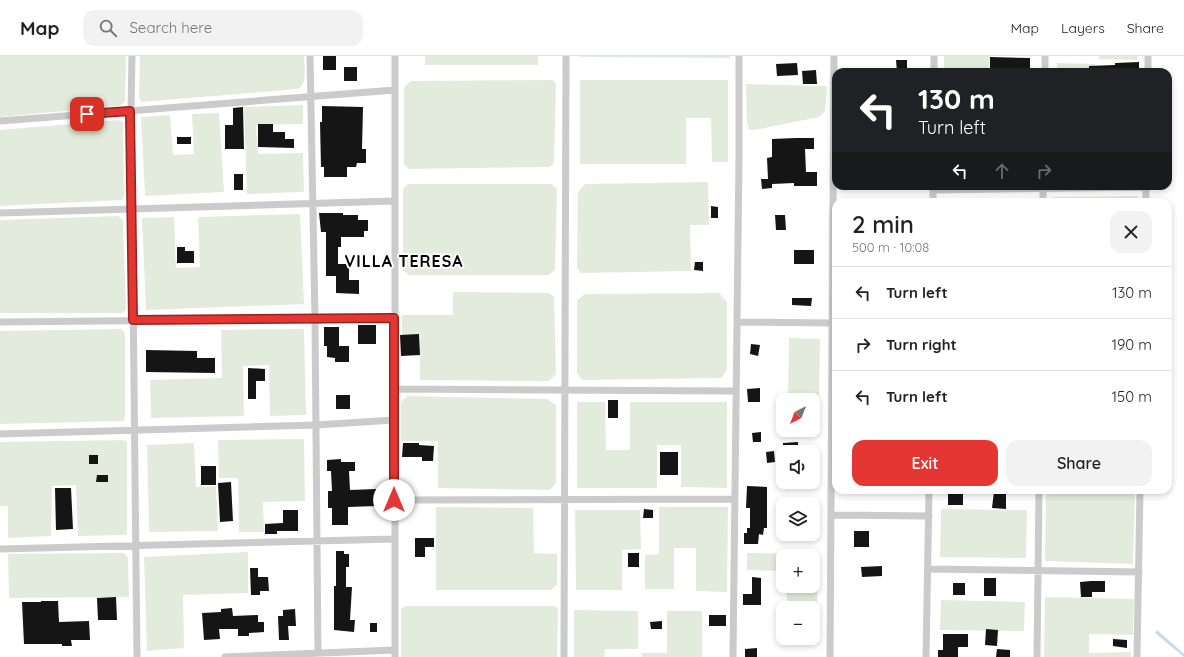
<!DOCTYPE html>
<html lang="en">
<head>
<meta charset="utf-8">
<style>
	:root { --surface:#fff; --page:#f2f2f2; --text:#222; --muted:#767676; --line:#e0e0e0; --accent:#e43632 }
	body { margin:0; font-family:Quicksand,sans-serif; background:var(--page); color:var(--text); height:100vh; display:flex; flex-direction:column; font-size:15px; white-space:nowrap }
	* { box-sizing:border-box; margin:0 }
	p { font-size:13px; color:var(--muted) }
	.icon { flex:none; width:22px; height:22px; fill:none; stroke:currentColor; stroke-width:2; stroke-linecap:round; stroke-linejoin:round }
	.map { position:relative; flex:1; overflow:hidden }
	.panel { position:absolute; left:832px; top:142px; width:340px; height:296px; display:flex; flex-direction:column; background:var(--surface); border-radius:12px; box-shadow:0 2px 6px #0003 }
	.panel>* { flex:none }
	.guide { position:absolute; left:832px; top:12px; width:340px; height:122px; border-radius:12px; box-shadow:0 2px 6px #0003; background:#202124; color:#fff; overflow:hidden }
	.needle { width:26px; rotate:222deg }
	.controls { position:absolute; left:776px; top:337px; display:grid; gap:8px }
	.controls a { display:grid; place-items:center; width:44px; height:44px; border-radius:8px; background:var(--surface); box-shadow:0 2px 6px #0003; font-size:20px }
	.pin { position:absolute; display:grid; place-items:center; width:34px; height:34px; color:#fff; margin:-17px; border-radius:8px; box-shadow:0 2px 6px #0006 }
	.me { position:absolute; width:44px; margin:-22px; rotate:0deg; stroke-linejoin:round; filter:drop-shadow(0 0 3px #0008) }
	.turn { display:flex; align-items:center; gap:14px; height:84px; padding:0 20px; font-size:18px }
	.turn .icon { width:52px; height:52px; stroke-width:2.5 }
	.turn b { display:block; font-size:28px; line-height:34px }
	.lanes { display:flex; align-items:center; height:38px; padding:0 20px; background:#0003; justify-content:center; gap:20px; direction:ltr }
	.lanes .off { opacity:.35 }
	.round { display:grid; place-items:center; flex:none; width:42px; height:42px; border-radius:12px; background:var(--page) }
	.head { display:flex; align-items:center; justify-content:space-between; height:68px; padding:0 20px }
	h1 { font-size:24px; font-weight:600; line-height:30px }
	.cta { display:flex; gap:8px; margin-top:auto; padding:8px 20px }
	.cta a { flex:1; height:46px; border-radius:12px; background:var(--accent); color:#fff; font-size:16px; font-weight:600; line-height:46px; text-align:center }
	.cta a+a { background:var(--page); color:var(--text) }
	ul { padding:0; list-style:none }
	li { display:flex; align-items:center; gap:12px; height:52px; padding:0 20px; border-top:1px solid var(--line) }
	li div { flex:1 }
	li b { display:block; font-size:15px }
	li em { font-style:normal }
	header { display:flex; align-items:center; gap:24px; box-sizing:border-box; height:56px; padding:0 20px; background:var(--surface); border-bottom:1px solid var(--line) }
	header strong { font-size:19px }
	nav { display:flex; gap:22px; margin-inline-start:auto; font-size:14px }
	.search { width:280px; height:36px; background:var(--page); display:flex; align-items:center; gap:10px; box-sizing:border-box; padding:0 14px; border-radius:12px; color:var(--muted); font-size:15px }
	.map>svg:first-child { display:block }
</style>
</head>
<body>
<header>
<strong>Map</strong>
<div class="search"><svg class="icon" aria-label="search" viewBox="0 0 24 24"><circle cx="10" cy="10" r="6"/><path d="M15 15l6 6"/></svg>Search here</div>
<nav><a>Map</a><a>Layers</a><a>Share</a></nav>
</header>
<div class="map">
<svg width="1184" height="601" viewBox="0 0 1184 601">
	<rect width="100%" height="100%" fill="#fff"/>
	<path fill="#e3ecdc" d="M0 0H126L125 45 121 49 119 50 0 61Z
		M140 0H304C304 10 308 27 298 33L142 46 139 42Z
		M425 0H538V9H425Z
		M580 0H730V2L580 1Z
		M944 0H989V16H944Z
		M1099 0H1138L1137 4 1099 3Z
		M1057 7 1095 8V16H1057Z
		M553 24 556 28 554 107 549 111 409 113 404 108V31L411 25Z
		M580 24H728V106H712L711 62H686V108H580Z
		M746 28 827 30 825 55 819 61 755 74H749L747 67Z
		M303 49V68L256 69 258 98 303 97 304 136 247 138 244 51Z
		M219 57 224 136 145 140 141 61 170 59 173 99 194 98 192 58Z
		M119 64 122 65 123 68 124 140 122 144 0 150V74Z
		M708 126 709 169H690L691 215 581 217 577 212 578 136 585 128Z
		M408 128H552L557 133 555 214 549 219H409L403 214V133Z
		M1138 140 1139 146H1051V142L1054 141Z
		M300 158 304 248 146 254 142 162 174 161 176 212 200 211 198 161Z
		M118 160 123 164 126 253 123 257H0V164Z
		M453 236 549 237 554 241 556 318 549 325 420 324V279H402V259H453Z
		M719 237 727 246V314L721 322 582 324 577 317V244L585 238Z
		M121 273 124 276 125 280V361L124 365 0 368V275Z
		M304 273 306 359 270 360 269 309 243 310 244 360 151 362 150 324 222 322 221 274Z
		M789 282 820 283 819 342 788 341Z
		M407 340 547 343 556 349V427L550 434 438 432V385H401V346Z
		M577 346H605L606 394H630V346H727V432L681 431V389H657V432H577Z
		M304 383 305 445 263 446 264 476H239L238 422H219L218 384Z
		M121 384 126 385 127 389V478L123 479 78 480 76 429 52 430 51 480 8 482V450H0V386Z
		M194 387 196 431 216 430 218 475 149 476 147 389Z
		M1046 434H1135L1133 508 1045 505Z
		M436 451 533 452 534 497 557 498V529L551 534H436Z
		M659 451H728L727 536 696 535V492H674V533H645V499L659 498Z
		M941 453 1027 454 1026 502 940 501Z
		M575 454H640L641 493 622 494V534H576Z
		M248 496V537L183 539 184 592 147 595 144 501Z
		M124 497 128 502 129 541 9 542 8 498Z
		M747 497 818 498 817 554H813V552H787V530H813V500H783V515L747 514Z
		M1045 541 1134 543 1133 579 1089 578V597L1131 596V601H1044Z
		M941 544 1025 546 1024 575 940 574Z
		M405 550H556L558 553 557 601H401V553Z
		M574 554 638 555V593H605L604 601H574Z
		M667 555H702V601H642V597H667Z"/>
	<path fill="#c8daeb" d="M1157 574 1184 598V601L1155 577Z"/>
	<path fill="#151515" d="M323 0H336V14H323Z
		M990 1 1030 2V16H990Z
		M896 4H907V16H897Z
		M1139 6V16H1089V10L1115 9V7Z
		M797 7 798 19 777 20 776 8Z
		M344 11H357V25H344Z
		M816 14 817 28H803L802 15Z
		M322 50 363 51 362 93H366V107H357L356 111H347V121H324V111H321L320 66H322Z
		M243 51 244 93H225V69H233V52Z
		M258 68H273V76H285V83H294V92L258 91Z
		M177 81H191V88H177Z
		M796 82H814V93H805L806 116H817V130H794V127L772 128V132L762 133 761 123H768L767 102 772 101V83Z
		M234 118H243V134H234Z
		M711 150 718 151V162H711Z
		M319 157H343V159H358V164H368V175H364V181H341V191H338V208H349V224H359V238L336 237V220H326V176H321Z
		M775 159H785L786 174H776Z
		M177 191H185V195H194V207H177Z
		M794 194H814V208H794Z
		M695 206H703V215L694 214Z
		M792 242H812L811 250 792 249Z
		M358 269H376V288H358Z
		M324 271H339V290H349V306H335V302L327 301V290H324Z
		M419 278 420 299 401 300 400 279Z
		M751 288 760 289 758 300 750 298Z
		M146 294 197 295V302H215V317L146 316Z
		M248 312 265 313V325H256V343H248Z
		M760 332V346H748L747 333Z
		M336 339H350V353H336Z
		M608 344H618V362H608Z
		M761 376V386H753L752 377Z
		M798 386V394H792V396H783V387Z
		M403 387H419V389L434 390 433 405H422V401H402Z
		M774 395 775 406 767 407 766 396Z
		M660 396H678V419H660Z
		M89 399H98V408H89Z
		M341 403V406H355V415H349L350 434 376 433V450L348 451V469H332V452H328V435H332L331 415H327V404Z
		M201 410H216V429H201Z
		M97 419H108V426H96Z
		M231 426 233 465 220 466 218 427Z
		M747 430 767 431V472H764L763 479 759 478 758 488H744V477H747V472H750V452H746Z
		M55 432H71L73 473 56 474Z
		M994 435H1006V453L992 452Z
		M948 437H963V449H948Z
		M644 453 653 454V462H643Z
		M283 454H298V475H277V478H265V468L283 467Z
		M854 475H869V491H854Z
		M415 482H434V491H425V501H415Z
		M336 495H344V498H349V511H346V531H352L350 564H355L354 576 334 574V530H336Z
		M628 497H639V511H628Z
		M882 510V520L862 521 861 511Z
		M250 512H258V521H268L269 535H260V539H251Z
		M752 521 761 522V549H743V538H752Z
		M984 522H996V540H984Z
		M1091 525H1105V536H1092V541H1081L1080 526Z
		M953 527H965V539H953Z
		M116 541 117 564H98L97 542Z
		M41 545H58L59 566 89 565 90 584H71L72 590H62V588H24L22 546H41Z
		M232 552 233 560 258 559V566H264V576L249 577V580H238V573H219L220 583 204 584 202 557 221 556V553Z
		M295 553 296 570H288L289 584H279L278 560H283V554Z
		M709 559H726V570H709Z
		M662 565V573H651L650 566Z
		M370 567H377V576H370Z
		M986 573 998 574 997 590 985 589Z
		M943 578H968V591H958V601H938V594H943Z
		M1113 583 1127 584V592L1113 590Z
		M757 592V601H745V593Z
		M997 593 1010 594V601H996Z"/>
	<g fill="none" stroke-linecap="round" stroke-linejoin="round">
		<path stroke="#cbcbcb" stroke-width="7" d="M132 0 131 55 137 601
			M310 0 315 263 318 601
			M395 0V601
			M934 16V0
			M1045 16V0
			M1148 16V0
			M0 65 395 34
			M933 134 1146 131
			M933 146V130
			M1043 146V130
			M1146 146V130
			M0 157 394 145
			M0 266 394 262
			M737 266 833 267
			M394 333 736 335
			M0 378 316 369 394 364
			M394 444 735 443
			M831 459 929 460
			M0 493 395 483
			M928 513 1139 516
			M225 601 395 594
			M564 601 566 0
			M733 601 739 101V0
			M830 601 834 0
			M926 601 929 434
			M1037 601 1039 434
			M1137 601 1140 434"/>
	</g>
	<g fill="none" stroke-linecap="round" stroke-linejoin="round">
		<defs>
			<path id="route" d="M87 58 130 55 133 264 394 262V444"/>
		</defs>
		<use href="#route" stroke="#942320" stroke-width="10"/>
		<use href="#route" stroke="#e43632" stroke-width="7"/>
	</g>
	<g text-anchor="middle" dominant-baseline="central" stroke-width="4" stroke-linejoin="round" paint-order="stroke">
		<g font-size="16" font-weight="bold" letter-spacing="1" fill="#000" stroke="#fff">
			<text x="404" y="205">VILLA TERESA</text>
		</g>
	</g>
</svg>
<div class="controls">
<a><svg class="needle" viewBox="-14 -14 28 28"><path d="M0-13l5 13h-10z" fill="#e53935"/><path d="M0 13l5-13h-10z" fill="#767676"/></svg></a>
<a><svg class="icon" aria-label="sound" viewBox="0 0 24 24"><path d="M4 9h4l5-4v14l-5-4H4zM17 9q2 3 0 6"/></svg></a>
<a><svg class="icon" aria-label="layers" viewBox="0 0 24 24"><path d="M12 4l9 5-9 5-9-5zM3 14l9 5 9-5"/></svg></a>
<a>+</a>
<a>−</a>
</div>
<div class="pin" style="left:87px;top:58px;background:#d93025"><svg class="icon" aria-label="arrive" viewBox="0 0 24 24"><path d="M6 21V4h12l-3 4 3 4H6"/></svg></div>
<svg class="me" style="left:394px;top:444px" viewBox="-20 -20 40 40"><circle r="19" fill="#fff"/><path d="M0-13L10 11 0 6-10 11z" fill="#e43632"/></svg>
<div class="guide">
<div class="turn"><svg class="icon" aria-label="left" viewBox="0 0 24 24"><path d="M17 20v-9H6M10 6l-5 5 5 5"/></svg><div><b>130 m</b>Turn left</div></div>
<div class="lanes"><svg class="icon" aria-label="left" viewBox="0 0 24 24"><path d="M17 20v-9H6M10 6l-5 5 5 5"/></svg><svg class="icon off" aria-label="ahead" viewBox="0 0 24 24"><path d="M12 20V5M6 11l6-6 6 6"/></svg><svg class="icon off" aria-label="right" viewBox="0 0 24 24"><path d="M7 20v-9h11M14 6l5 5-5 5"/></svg></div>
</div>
<section class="panel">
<div class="head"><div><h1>2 min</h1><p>500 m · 10:08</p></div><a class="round"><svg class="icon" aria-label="close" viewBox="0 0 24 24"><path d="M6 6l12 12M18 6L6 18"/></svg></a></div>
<ul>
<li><svg class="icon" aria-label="left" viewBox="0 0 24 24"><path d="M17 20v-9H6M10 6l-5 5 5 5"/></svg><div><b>Turn left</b></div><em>130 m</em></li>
<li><svg class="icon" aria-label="right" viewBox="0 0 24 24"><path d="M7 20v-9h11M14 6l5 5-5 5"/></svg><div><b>Turn right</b></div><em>190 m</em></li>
<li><svg class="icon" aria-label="left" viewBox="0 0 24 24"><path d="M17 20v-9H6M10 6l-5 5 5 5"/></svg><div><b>Turn left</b></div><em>150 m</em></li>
</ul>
<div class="cta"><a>Exit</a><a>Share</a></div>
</section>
</div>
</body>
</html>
